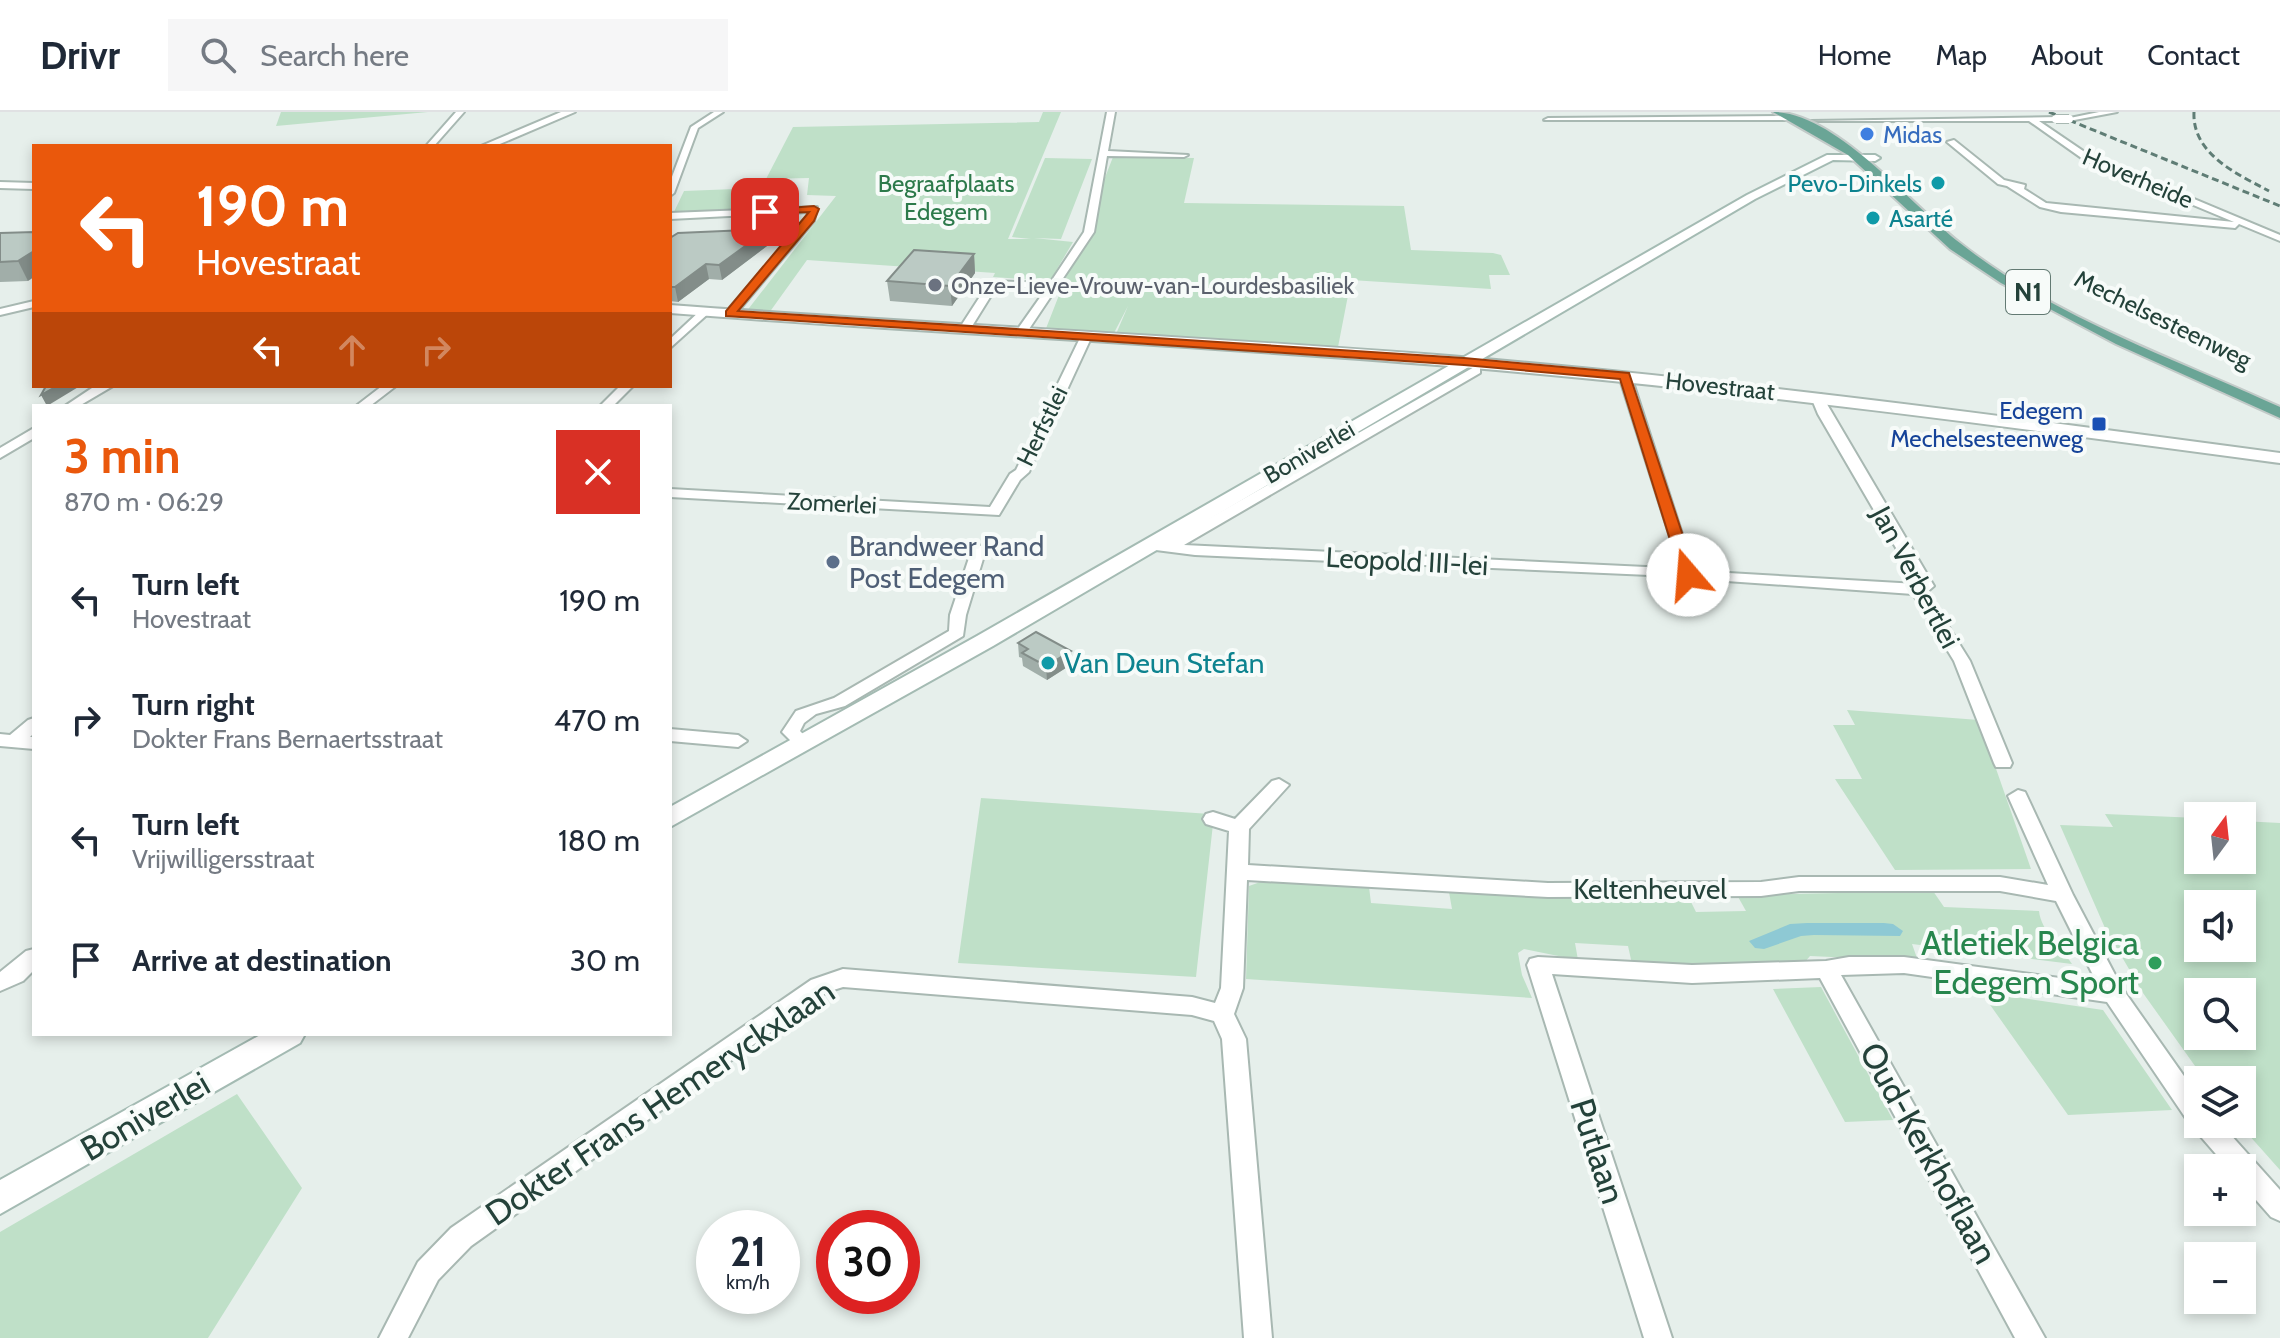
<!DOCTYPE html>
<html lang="en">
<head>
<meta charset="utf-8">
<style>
	:root { --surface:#fff; --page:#f6f6f7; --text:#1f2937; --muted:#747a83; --line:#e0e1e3; --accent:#ea580c }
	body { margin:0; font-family:Cabin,sans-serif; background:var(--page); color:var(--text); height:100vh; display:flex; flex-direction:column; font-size:30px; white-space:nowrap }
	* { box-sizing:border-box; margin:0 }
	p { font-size:26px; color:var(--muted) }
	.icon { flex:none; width:44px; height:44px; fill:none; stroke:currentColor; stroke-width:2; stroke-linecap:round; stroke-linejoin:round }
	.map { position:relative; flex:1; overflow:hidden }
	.panel { position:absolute; left:32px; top:292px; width:640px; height:632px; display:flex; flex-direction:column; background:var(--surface); border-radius:0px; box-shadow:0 4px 12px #0003 }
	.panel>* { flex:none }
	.hud { position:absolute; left:32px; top:32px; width:640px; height:244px; border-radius:0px; box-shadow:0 4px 12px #0003; background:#ea580c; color:#fff; overflow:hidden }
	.needle { width:52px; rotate:15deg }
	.fabs { position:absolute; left:2184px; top:690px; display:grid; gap:16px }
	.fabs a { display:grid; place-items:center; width:72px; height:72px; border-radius:0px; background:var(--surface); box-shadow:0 4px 12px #0003; font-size:40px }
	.speed { position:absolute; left:696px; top:1098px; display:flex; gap:16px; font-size:40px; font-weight:700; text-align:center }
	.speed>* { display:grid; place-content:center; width:104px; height:104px; border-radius:50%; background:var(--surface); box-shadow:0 4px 12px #0003; line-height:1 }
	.speed small { font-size:20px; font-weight:400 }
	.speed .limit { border:12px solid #d22; background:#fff; color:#111 }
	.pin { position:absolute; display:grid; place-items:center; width:68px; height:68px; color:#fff; margin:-34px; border-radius:16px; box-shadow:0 4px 12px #0006 }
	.me { position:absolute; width:88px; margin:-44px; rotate:342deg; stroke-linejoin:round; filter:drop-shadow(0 0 6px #0008) }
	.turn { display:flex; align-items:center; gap:28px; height:168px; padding:0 32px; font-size:36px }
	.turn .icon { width:104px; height:104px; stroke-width:2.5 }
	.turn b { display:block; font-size:56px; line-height:68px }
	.lanes { display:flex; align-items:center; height:76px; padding:0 32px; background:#0003; justify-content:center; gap:40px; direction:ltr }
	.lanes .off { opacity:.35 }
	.round { display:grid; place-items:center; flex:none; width:84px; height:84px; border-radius:0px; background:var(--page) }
	.head { display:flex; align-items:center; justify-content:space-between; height:136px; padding:0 32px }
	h1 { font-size:48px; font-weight:700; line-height:60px; color:var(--accent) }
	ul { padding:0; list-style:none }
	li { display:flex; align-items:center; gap:24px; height:120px; padding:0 32px }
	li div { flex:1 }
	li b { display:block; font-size:30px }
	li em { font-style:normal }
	header { display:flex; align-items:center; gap:48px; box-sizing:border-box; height:112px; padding:0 40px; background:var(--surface); border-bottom:2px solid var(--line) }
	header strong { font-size:38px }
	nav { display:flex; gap:44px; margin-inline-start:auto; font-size:28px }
	.search { width:560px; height:72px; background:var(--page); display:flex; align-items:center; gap:20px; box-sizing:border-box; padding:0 28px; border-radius:0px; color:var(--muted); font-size:30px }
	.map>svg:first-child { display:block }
</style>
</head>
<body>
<header>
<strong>Drivr</strong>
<div class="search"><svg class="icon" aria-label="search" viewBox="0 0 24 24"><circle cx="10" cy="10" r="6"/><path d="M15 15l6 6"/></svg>Search here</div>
<nav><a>Home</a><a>Map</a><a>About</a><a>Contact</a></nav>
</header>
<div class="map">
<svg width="2280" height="1226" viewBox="0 0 2280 1226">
	<rect width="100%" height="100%" fill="#e6efeb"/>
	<path fill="#bfe0c8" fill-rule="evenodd" d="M281 0H428L276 14Z
		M1043 0H1061L1008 127H1031L1012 125 1045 46 1092 47 1061 127 1034 126 1073 130 1050 169 993 165 995 161 807 148 769 201 746 200 836 84 807 83 809 66 766 67 793 15 1039 10Z
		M1113 45 1194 46 1184 91 1404 94 1411 138 1493 141 1501 143 1510 163H1489L1491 177 1351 168 1338 235 1116 222 1128 194 1114 221 1045 219Z
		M761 76 755 97 673 102 684 79Z
		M1847 598 1979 608 2031 757 1895 758 1835 667H1862L1833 613H1855Z
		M981 686 1210 702 1213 712 1196 865 958 851Z
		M2105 702 2198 706V748H2242V709L2280 711V1058L2239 1012H2242V968H2205L2143 881 2105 816 2060 713 2113 715ZM2198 792H2242V836H2198ZM2198 880H2242V924H2198Z
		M1266 768 1369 775 1371 791 1452 797 1449 780 1688 784 1696 800 1746 799 1737 783 1933 779 1944 795 2039 799C2041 819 2061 835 2072 852L1912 832 1918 849 1810 844 1804 851 1665 854 1632 852 1628 834 1575 831 1578 848 1524 837 1518 841 1522 863 1532 886 1246 867 1249 774Z
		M1821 875 1893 1008 1845 1010 1773 877Z
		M1981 880 2103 898 2172 998 2068 1003Z
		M237 982 302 1076 208 1226H0V1120Z"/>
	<path fill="#8ec9d4" d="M1807 811H1884L1893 812 1903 819 1900 824 1814 823 1801 824 1764 837 1755 836 1749 829 1790 812Z"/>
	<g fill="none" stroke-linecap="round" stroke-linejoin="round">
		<defs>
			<path id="minor" d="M456 0H464L434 34H426Z
				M714 0H723L698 16 674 81 670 84V70L691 15Z
				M1107 0H1115L1108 39 1188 43 1184 45 1107 44 1094 120 1025 223 1015 221 1046 177 997 174 969 219H961L959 217 990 169 1050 171 1084 120Z
				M2099 0H2117L2069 9 2065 7Z
				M1795 4 1792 8H1544L1548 6Z
				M2059 5 2056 9H2039L2089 43 2280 123V129L2239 112 2235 116 2061 100 2040 95 2007 74 1998 72 1947 30 1954 28 2004 68 2025 73 2024 77 2046 91 2234 110 2083 47 2029 9H1811Z
				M817 95 814 109 734 204H726V200L807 106 809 100 670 107V101Z
				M34 189V195L0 203V197Z
				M701 198 710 200 670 236V227Z
				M1081 224 1091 226 1029 360 1020 368 999 403 670 385V377L990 395 1010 362 1016 358Z
				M1476 254 1480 255V261L1184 433 1667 456 1672 458V464L1195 443 1148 437 1141 433 1148 429 1166 431Z
				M1621 261 1631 264 1694 459 1917 472 1818 302 1811 285 1821 282 1934 474 1927 480 1970 549 2012 651 2010 655H1996L1994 651 1954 549 1913 482 1683 466 1619 264Z
				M95 274H113L79 294H65Z
				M382 274H396L370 294H356Z
				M620 274H633L613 294H600Z
				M34 316V326L0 346V336Z
				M979 433 986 437 966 503 963 524 845 594 816 602 804 611 800 619 812 631 809 635H797L782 620 796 599 834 586 949 519 950 503 972 437Z
				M34 606V621L30 625H34V637L0 634V622L10 623 28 608Z
				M670 617 738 623 747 629 738 635 670 629Z
				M1279 667 1289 673 1249 717 1248 753 1548 771 1761 770 1799 765H2000L2048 773 2008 684 2018 678 2025 680 2073 783 2122 876 2198 984V1012H2221L2280 1078V1109L2271 1105 2242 1072V1056H2228L2189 1011 2107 890 1904 861 1841 863 2045 1226H2015L1820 866 1692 871 1552 862 1672 1226H1644L1527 853 1530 847 1538 845 1692 853 1826 849 1849 845H1904L2097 871 2056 789 2000 779H1799L1761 784 1548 785 1247 768 1243 876 1234 902 1246 927 1272 1226H1244L1222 927 1214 909 1192 903 843 875 827 880 471 1134 438 1168 408 1226H379L418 1150 451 1116 811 868 843 857 1192 885 1215 891 1221 876 1229 719 1206 712 1203 707 1206 702 1213 700 1235 707 1272 669Z
				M34 837V858L23 869 0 879V860L26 839Z"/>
			<path id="tertiary" d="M561 0H575L495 34H481Z
				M0 70 34 71V77L0 76Z
				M670 193C937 213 1206 224 1473 246 1743 269 2011 305 2280 341V351C2011 315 1743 279 1473 256 1206 233 937 222 670 201Z"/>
			<path id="secondary" d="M1827 43H1875L1880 46 1875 49 1833 48 1755 87 993 534 670 715V695L977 524 1747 83Z
				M262 922H305L300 931 0 1102V1068Z"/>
			<path id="primary" d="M1773 0C1836 0 1912 94 1960 131 2053 205 2173 246 2280 295V306L2116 232 2001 171 1950 137 1848 43Z"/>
		</defs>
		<use href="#minor" stroke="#a8b8b2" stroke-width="4"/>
		<use href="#tertiary" stroke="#a8b8b2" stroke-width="4"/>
		<use href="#secondary" stroke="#a4bbb3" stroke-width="4"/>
		<use href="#primary" stroke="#c2cac8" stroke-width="4"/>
		<use href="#minor" fill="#fff" fill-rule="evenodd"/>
		<use href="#tertiary" fill="#fff" fill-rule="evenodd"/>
		<use href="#secondary" fill="#fff" fill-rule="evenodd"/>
		<use href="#primary" fill="#6aa596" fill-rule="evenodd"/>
		<path stroke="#5f7d75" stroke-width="3" stroke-dasharray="7 4" stroke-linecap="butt" d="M2049 0 2280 94
			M2194 0C2192 42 2237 62 2269 79"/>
		<defs>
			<path id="minor-bridge" d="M2056 7H2069"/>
		</defs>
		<use href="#minor-bridge" stroke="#a8b8b2" stroke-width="10" stroke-linecap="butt"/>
		<use href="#minor-bridge" stroke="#fff" stroke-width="8"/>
	</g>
	<path fill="#a1aea9" d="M34 120 28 169 0 170V121Z
		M670 126 771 131 722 168 709 167 678 190 670 189Z
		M974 142 975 161 952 194 890 189 887 169Z
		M1018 531 1072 552 1047 568 1023 554 1022 546 1019 545Z"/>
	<path fill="#838d89" d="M769 117 771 131 722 168 719 153Z
		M34 139V165L28 169 18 149Z
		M974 142 975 161 952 194 950 174Z
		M706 152 709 167 678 190 675 175Z
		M57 274H80L47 294 41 283Z
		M1071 539 1072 552 1047 568 1046 554Z"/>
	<path fill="#bbcac4" stroke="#838d89" stroke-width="2" d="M769 117 719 153 706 152 675 175H670V126L678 121Z
		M34 120V139L18 149 0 150V121Z
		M914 138 974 142 950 174 887 169Z
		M46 274H57L41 283Z
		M1036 520 1071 539 1046 554 1022 541 1028 537 1018 531Z"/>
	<path fill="#ea580c" stroke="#983908" stroke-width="2" d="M814 94 819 97 814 109 738 199 1464 246 1629 261 1696 463 1688 467 1681 463 1620 267 1464 253 726 204V199L809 100 765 102 762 98Z"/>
	<circle fill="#3f7fe0" stroke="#f7fbf9" stroke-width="3" cx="1867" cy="22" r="8"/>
	<g fill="#0f9aa8" stroke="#f7fbf9" stroke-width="3">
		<circle cx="1938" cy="71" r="8"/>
		<circle cx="1873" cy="106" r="8"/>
		<circle cx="1048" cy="551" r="8"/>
	</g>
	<circle fill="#6b7280" stroke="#f7fbf9" stroke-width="3" cx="935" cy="173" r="8"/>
	<rect fill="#1a4fb4" stroke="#f7fbf9" stroke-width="3" x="2091" y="304" width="16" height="16" rx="4"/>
	<circle fill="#5c6f8a" stroke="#f7fbf9" stroke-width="3" cx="833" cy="450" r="8"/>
	<circle fill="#2e9e5b" stroke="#f7fbf9" stroke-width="3" cx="2155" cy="851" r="8"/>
	<g text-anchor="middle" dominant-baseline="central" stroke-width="8" stroke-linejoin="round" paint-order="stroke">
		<g font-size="24" fill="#366cbe" stroke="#f7fbf9" text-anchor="start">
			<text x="1883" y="22">Midas</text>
		</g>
		<g font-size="24" fill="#24423a" stroke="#f7fbf9">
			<text transform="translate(2138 66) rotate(23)">Hoverheide</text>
			<text transform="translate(2163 207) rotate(26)">Mechelsesteenweg</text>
			<text transform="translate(1720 274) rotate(6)">Hovestraat</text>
			<text transform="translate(1042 314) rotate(-64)">Herfstlei</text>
			<text transform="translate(1309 340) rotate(-30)">Boniverlei</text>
			<text transform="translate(832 391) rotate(3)">Zomerlei</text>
		</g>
		<g font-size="24" fill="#2d7a4b" stroke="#f7fbf9">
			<text x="946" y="71">Begraafplaats<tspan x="946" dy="28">Edegem</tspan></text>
		</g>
		<g font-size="24" fill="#0d838f" stroke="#f7fbf9" text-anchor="end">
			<text x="1922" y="71">Pevo-Dinkels</text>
			<text x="1889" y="106" text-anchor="start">Asarté</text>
		</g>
		<g font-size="24" fill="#5b616d" stroke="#f7fbf9" text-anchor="start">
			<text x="951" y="173">Onze-Lieve-Vrouw-van-Lourdesbasiliek</text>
		</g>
		<g font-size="24" fill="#164399" stroke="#f7fbf9" text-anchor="end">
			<text x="2083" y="298">Edegem<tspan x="2083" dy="28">Mechelsesteenweg</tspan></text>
		</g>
		<rect fill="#f7fbf9" stroke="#637a73" stroke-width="2" x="2006" y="158" width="44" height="44" rx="6"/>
		<g font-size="26" font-weight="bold" fill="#24423a">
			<text x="2028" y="180">N1</text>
		</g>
		<g font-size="28" fill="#4e5e75" stroke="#f7fbf9" text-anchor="start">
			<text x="849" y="434">Brandweer Rand<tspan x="849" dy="32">Post Edegem</tspan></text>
		</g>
		<g font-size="28" fill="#24423a" stroke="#f7fbf9">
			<text transform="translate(1407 449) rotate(3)">Leopold III-lei</text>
			<text transform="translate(1916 465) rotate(62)">Jan Verbertlei</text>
			<text x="1650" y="777">Keltenheuvel</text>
		</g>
		<g font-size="28" fill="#0d838f" stroke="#f7fbf9" text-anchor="start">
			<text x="1064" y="551">Van Deun Stefan</text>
		</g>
		<g font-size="34" fill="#27864d" stroke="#f7fbf9" text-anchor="end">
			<text x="2139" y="831">Atletiek Belgica<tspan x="2139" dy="39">Edegem Sport</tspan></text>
		</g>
		<g font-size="34" fill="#24423a" stroke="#f7fbf9">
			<text transform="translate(660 990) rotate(-34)">Dokter Frans Hemeryckxlaan</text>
			<text transform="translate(145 1004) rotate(-30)">Boniverlei</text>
			<text transform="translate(1598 1039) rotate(72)">Putlaan</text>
			<text transform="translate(1929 1041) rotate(61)">Oud-Kerkhoflaan</text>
		</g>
	</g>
</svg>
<div class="fabs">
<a><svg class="needle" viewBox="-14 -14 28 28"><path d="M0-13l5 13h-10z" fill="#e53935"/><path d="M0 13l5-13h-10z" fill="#747a83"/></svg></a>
<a><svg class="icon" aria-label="sound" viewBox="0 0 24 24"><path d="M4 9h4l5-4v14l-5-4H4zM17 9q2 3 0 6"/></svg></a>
<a><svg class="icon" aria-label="search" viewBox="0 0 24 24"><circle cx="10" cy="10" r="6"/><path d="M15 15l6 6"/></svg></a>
<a><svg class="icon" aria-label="layers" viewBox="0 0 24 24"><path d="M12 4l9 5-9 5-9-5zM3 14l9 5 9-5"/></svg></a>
<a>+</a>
<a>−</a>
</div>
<div class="speed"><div>21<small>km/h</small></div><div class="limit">30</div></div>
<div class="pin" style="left:765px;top:100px;background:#d93025"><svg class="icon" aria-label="arrive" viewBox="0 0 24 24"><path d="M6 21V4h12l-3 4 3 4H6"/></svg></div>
<svg class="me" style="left:1688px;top:463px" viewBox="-20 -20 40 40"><circle r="19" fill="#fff"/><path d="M0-13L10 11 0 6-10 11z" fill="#ea580c"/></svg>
<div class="hud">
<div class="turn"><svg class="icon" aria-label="left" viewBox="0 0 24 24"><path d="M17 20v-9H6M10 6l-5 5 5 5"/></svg><div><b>190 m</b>Hovestraat</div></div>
<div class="lanes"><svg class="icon" aria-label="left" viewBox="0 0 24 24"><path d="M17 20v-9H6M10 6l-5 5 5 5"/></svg><svg class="icon off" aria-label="ahead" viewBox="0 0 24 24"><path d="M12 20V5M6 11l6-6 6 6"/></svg><svg class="icon off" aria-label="right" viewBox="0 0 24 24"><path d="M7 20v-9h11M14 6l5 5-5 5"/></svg></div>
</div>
<section class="panel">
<div class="head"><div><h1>3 min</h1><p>870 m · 06:29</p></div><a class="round" style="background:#d93025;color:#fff"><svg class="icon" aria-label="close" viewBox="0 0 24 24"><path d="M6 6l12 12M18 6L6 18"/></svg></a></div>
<ul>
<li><svg class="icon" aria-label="left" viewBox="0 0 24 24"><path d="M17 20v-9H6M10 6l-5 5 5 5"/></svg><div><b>Turn left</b><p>Hovestraat</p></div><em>190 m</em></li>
<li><svg class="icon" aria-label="right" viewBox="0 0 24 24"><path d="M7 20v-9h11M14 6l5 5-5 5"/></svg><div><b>Turn right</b><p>Dokter Frans Bernaertsstraat</p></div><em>470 m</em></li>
<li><svg class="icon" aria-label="left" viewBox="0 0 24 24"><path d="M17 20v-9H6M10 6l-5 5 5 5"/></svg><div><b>Turn left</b><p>Vrijwilligersstraat</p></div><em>180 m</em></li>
<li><svg class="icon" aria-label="arrive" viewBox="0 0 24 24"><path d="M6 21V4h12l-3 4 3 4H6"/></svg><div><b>Arrive at destination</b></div><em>30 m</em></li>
</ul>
</section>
</div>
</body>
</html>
